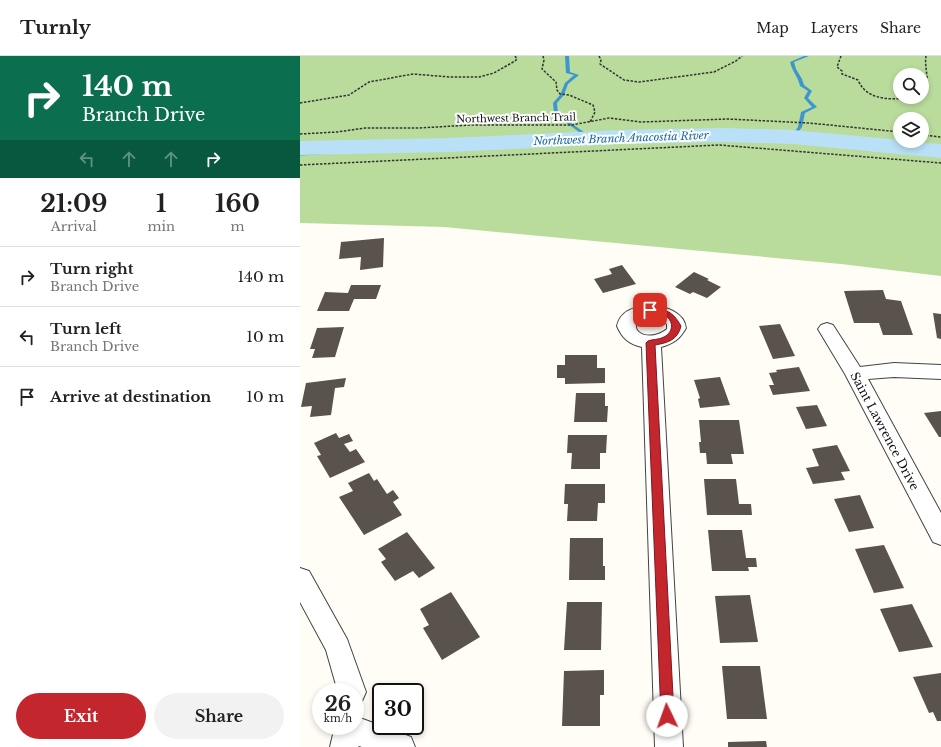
<!DOCTYPE html>
<html lang="en">
<head>
<meta charset="utf-8">
<style>
	:root { --surface:#fff; --page:#f2f2f2; --text:#222; --muted:#767676; --line:#e0e0e0; --accent:#c4262e }
	body { margin:0; font-family:"Libre Baskerville",serif; background:var(--page); color:var(--text); height:100vh; display:flex; flex-direction:column; font-size:15px; white-space:nowrap }
	* { box-sizing:border-box; margin:0 }
	p { font-size:13px; color:var(--muted) }
	.icon { flex:none; width:22px; height:22px; fill:none; stroke:currentColor; stroke-width:2; stroke-linecap:round; stroke-linejoin:round }
	.map { position:relative; flex:1; overflow:hidden }
	.drawer { display:flex; flex-direction:column; background:var(--surface); width:300px }
	.drawer>* { flex:none }
	.banner { background:#0b6e4f; color:#fff; overflow:hidden }
	.tools { position:absolute; left:593px; top:12px; display:grid; gap:8px }
	.tools a { display:grid; place-items:center; width:36px; height:36px; border-radius:50%; background:var(--surface); box-shadow:0 2px 6px #0003; font-size:20px }
	.speed { position:absolute; left:12px; top:627px; display:flex; gap:8px; font-size:20px; font-weight:700; text-align:center }
	.speed>* { display:grid; place-content:center; width:52px; height:52px; border-radius:50%; background:var(--surface); box-shadow:0 2px 6px #0003; line-height:1 }
	.speed small { font-size:10px; font-weight:400 }
	.speed .limit { border:2px solid #111; border-radius:6px; background:#fff; color:#111 }
	.pin { position:absolute; display:grid; place-items:center; width:34px; height:34px; color:#fff; margin:-17px; border-radius:8px; box-shadow:0 2px 6px #0006 }
	.me { position:absolute; width:44px; margin:-22px; rotate:357deg; stroke-linejoin:round; filter:drop-shadow(0 0 3px #0008) }
	.turn { display:flex; align-items:center; gap:14px; height:84px; padding:0 16px; font-size:18px }
	.turn .icon { width:52px; height:52px; stroke-width:2.5 }
	.turn b { display:block; font-size:28px; line-height:34px }
	.lanes { display:flex; align-items:center; height:38px; padding:0 16px; background:#0003; justify-content:center; gap:20px; direction:ltr }
	.lanes .off { opacity:.35 }
	.eta { display:flex; justify-content:space-evenly; align-items:center; height:68px; text-align:center }
	.eta b { font-size:24px; font-weight:700; line-height:28px }
	.primary-button { display:flex; gap:8px; margin-top:auto; padding:8px 16px }
	.primary-button a { flex:1; height:46px; border-radius:24px; background:var(--accent); color:#fff; font-size:16px; font-weight:700; line-height:46px; text-align:center }
	.primary-button a+a { background:var(--page); color:var(--text) }
	ul { padding:0; list-style:none }
	li { display:flex; align-items:center; gap:12px; height:60px; padding:0 16px; border-top:1px solid var(--line) }
	li div { flex:1 }
	li b { display:block; font-size:15px }
	li em { font-style:normal }
	header { display:flex; align-items:center; gap:24px; box-sizing:border-box; height:56px; padding:0 20px; background:var(--surface); border-bottom:1px solid var(--line) }
	header strong { font-size:19px }
	nav { display:flex; gap:22px; margin-inline-start:auto; font-size:14px }
	main { display:flex; flex:1; min-height:0 }
	.map>svg:first-child { display:block }
</style>
</head>
<body>
<header>
<strong>Turnly</strong>
<nav><a>Map</a><a>Layers</a><a>Share</a></nav>
</header>
<main>
<section class="drawer">
<div class="banner">
<div class="turn"><svg class="icon" aria-label="right" viewBox="0 0 24 24"><path d="M7 20v-9h11M14 6l5 5-5 5"/></svg><div><b>140 m</b>Branch Drive</div></div>
<div class="lanes"><svg class="icon off" aria-label="left" viewBox="0 0 24 24"><path d="M17 20v-9H6M10 6l-5 5 5 5"/></svg><svg class="icon off" aria-label="ahead" viewBox="0 0 24 24"><path d="M12 20V5M6 11l6-6 6 6"/></svg><svg class="icon off" aria-label="ahead" viewBox="0 0 24 24"><path d="M12 20V5M6 11l6-6 6 6"/></svg><svg class="icon" aria-label="right" viewBox="0 0 24 24"><path d="M7 20v-9h11M14 6l5 5-5 5"/></svg></div>
</div>
<div class="eta">
<div><b>21:09</b><p>Arrival</p></div>
<div><b>1</b><p>min</p></div>
<div><b>160</b><p>m</p></div>
</div>
<ul>
<li><svg class="icon" aria-label="right" viewBox="0 0 24 24"><path d="M7 20v-9h11M14 6l5 5-5 5"/></svg><div><b>Turn right</b><p>Branch Drive</p></div><em>140 m</em></li>
<li><svg class="icon" aria-label="left" viewBox="0 0 24 24"><path d="M17 20v-9H6M10 6l-5 5 5 5"/></svg><div><b>Turn left</b><p>Branch Drive</p></div><em>10 m</em></li>
<li><svg class="icon" aria-label="arrive" viewBox="0 0 24 24"><path d="M6 21V4h12l-3 4 3 4H6"/></svg><div><b>Arrive at destination</b></div><em>10 m</em></li>
</ul>
<div class="primary-button"><a>Exit</a><a>Share</a></div>
</section>
<div class="map">
<svg width="641" height="691" viewBox="0 0 641 691">
	<rect width="100%" height="100%" fill="#fffdf5"/>
	<path fill="#b9dc9c" fill-rule="evenodd" d="M0 0H641V220L541 208 144 171 0 167ZM600 19H622V41H600ZM600 63H622V85H600Z"/>
	<path fill="#b9e0f7" stroke="#3f96cf" d="M99 85 51 96 0 99V86Z"/>
	<g fill="none" stroke-linecap="round" stroke-linejoin="round">
		<path fill="#3f96cf" fill-rule="evenodd" d="M265 0H269L270 16 279 19 268 28 264 39 257 47 258 58 291 81V83H289L254 58 253 47 260 39 265 27 274 19 266 17Z
			M504 0H509L494 6 496 13 502 23 504 29 512 35 508 42 517 51 505 57 502 71 494 82H493L491 81 498 71 501 56 512 51 504 42 508 35 500 30C498 21 492 15 490 6Z"/>
		<path fill="#b9e0f7" fill-rule="evenodd" d="M425 72 493 74 600 84V85L641 88V102L493 88 425 86 320 88 149 96 0 99V85L149 82 320 74Z"/>
	</g>
	<path fill="#5a524d" d="M84 182 83 211 60 214 61 201 39 203 41 186Z
		M322 209 336 228 303 237 294 223 312 218 309 213Z
		M394 216 409 223 407 224 421 231 407 242 393 236 390 238 375 231Z
		M51 229H81L76 243H54L49 255H17L25 236 48 237Z
		M583 234 586 243 601 245 613 279H583L579 267H554L544 235Z
		M633 257 641 258V283L637 282Z
		M480 268 495 300 473 303 459 270Z
		M44 271 35 301 12 302 15 293H10L17 272Z
		M265 299H297V312H305V327L265 328V322H257V309H265Z
		M499 311 510 335 473 339 469 329H474L469 317 477 316 476 314Z
		M420 321 430 349 400 352 398 343 400 342 394 324Z
		M46 322 44 331 35 332 31 359 10 361 12 350 1 351 6 327Z
		M276 337H305V350H308L307 366H274Z
		M517 349 527 370 506 373 496 351Z
		M641 355V381H639L624 357Z
		M399 364H439L444 398H431L433 408H407L406 397H400L399 386H401Z
		M36 377 39 382 49 378 53 385 44 388 50 396 56 393 65 406 30 422 17 400 21 399 14 387Z
		M268 379H307L306 397H300V413H271L272 397H267Z
		M537 389 550 415 541 416 545 424 513 428 506 412 519 410 512 393Z
		M69 417 74 425 77 423 87 438 93 434 99 442 93 446 102 459 64 479 39 441 53 435 48 427Z
		M404 423H436L439 448H451L452 459H407Z
		M265 428H305V447H298L297 465H267L268 448H264Z
		M560 439 574 472 549 476 534 443Z
		M408 474H442L446 502H456L457 511H448L449 515H412Z
		M107 476 135 512 119 522 113 515 95 525 81 506 86 503 78 493Z
		M270 482H303V510H305V524H269Z
		M584 489 604 532 574 537 555 493Z
		M151 536 180 581 142 604 123 572 129 569 120 553Z
		M450 539 458 586 420 587 415 540Z
		M267 546H302L301 594H264Z
		M612 548 633 591 599 596 580 553Z
		M422 610H460L467 663H427Z
		M304 614V639H300V670H262L264 615Z
		M641 617V665H637L633 656 629 657 613 621Z
		M466 685 467 691H428V686Z"/>
	<g fill="none" stroke-linecap="round" stroke-linejoin="round">
		<defs>
			<path id="street" d="M350 248C364 251 384 255 386 272 380 283 373 288 361 291L383 691H355L342 291C329 288 322 282 317 270 321 253 335 252 350 248ZM350 260 356 261 367 268V273C344 291 320 267 350 260Z
				M527 267 533 269 560 311 594 307 641 309V323L594 321 568 323 641 457V489L633 486 545 318 518 273 521 269Z
				M0 512 9 515 47 583 66 636 62 645 55 648V636H38L26 594 0 546Z
				M55 659 60 662 111 681 115 691H62L59 690 58 691H30L35 670H55Z"/>
		</defs>
		<use href="#street" stroke="#444" stroke-width="2"/>
		<path stroke="#333" stroke-width="1.5" stroke-dasharray="2.5 1.5" stroke-linecap="butt" d="M243 0 244 4 242 13 256 26 257 34 260 38 269 39 293 49 295 56 290 66
			M299 0 301 4 300 8 324 24 339 26 414 16 436 5 442 0
			M541 0 537 11 542 15V18L558 24C568 48 598 43 619 41
			M622 40 626 37C630 24 624 12 626 0
			M0 47 49 39 69 26 113 18 150 21H179L194 17 215 5 217 3 215 0
			M0 78 37 76 65 72H119L171 69H272L309 62 341 66 428 63 509 67 600 76
			M622 79 641 81
			M0 109 419 89 641 107"/>
		<use href="#street" fill="#fff" fill-rule="evenodd"/>
	</g>
	<path fill="#c4262e" stroke="#7f191e" d="M350 251C367 255 372 254 381 270 378 284 367 287 355 289L374 660 372 664 367 666 363 664 361 660 346 287 348 285C352 283 359 284 364 281 374 276 374 264 364 259 359 257 353 257 348 256V252Z"/>
	<g text-anchor="middle" dominant-baseline="central" stroke-width="4" stroke-linejoin="round" paint-order="stroke">
		<g font-size="10" fill="#111" stroke="#fff">
			<text transform="translate(216 62) rotate(-1)">Northwest Branch Trail</text>
		</g>
		<g font-size="11" font-style="italic" fill="#1768a6" stroke="#fff">
			<text transform="translate(321 82) rotate(-2)">Northwest Branch Anacostia River</text>
		</g>
		<g font-size="12" fill="#111" stroke="#fff">
			<text transform="translate(585 375) rotate(62)">Saint Lawrence Drive</text>
		</g>
	</g>
</svg>
<div class="tools">
<a><svg class="icon" aria-label="search" viewBox="0 0 24 24"><circle cx="10" cy="10" r="6"/><path d="M15 15l6 6"/></svg></a>
<a><svg class="icon" aria-label="layers" viewBox="0 0 24 24"><path d="M12 4l9 5-9 5-9-5zM3 14l9 5 9-5"/></svg></a>
</div>
<div class="speed"><div>26<small>km/h</small></div><div class="limit">30</div></div>
<div class="pin" style="left:350px;top:254px;background:#d93025"><svg class="icon" aria-label="arrive" viewBox="0 0 24 24"><path d="M6 21V4h12l-3 4 3 4H6"/></svg></div>
<svg class="me" style="left:367px;top:660px" viewBox="-20 -20 40 40"><circle r="19" fill="#fff"/><path d="M0-13L10 11 0 6-10 11z" fill="#c4262e"/></svg>
</div>
</main>
</body>
</html>
